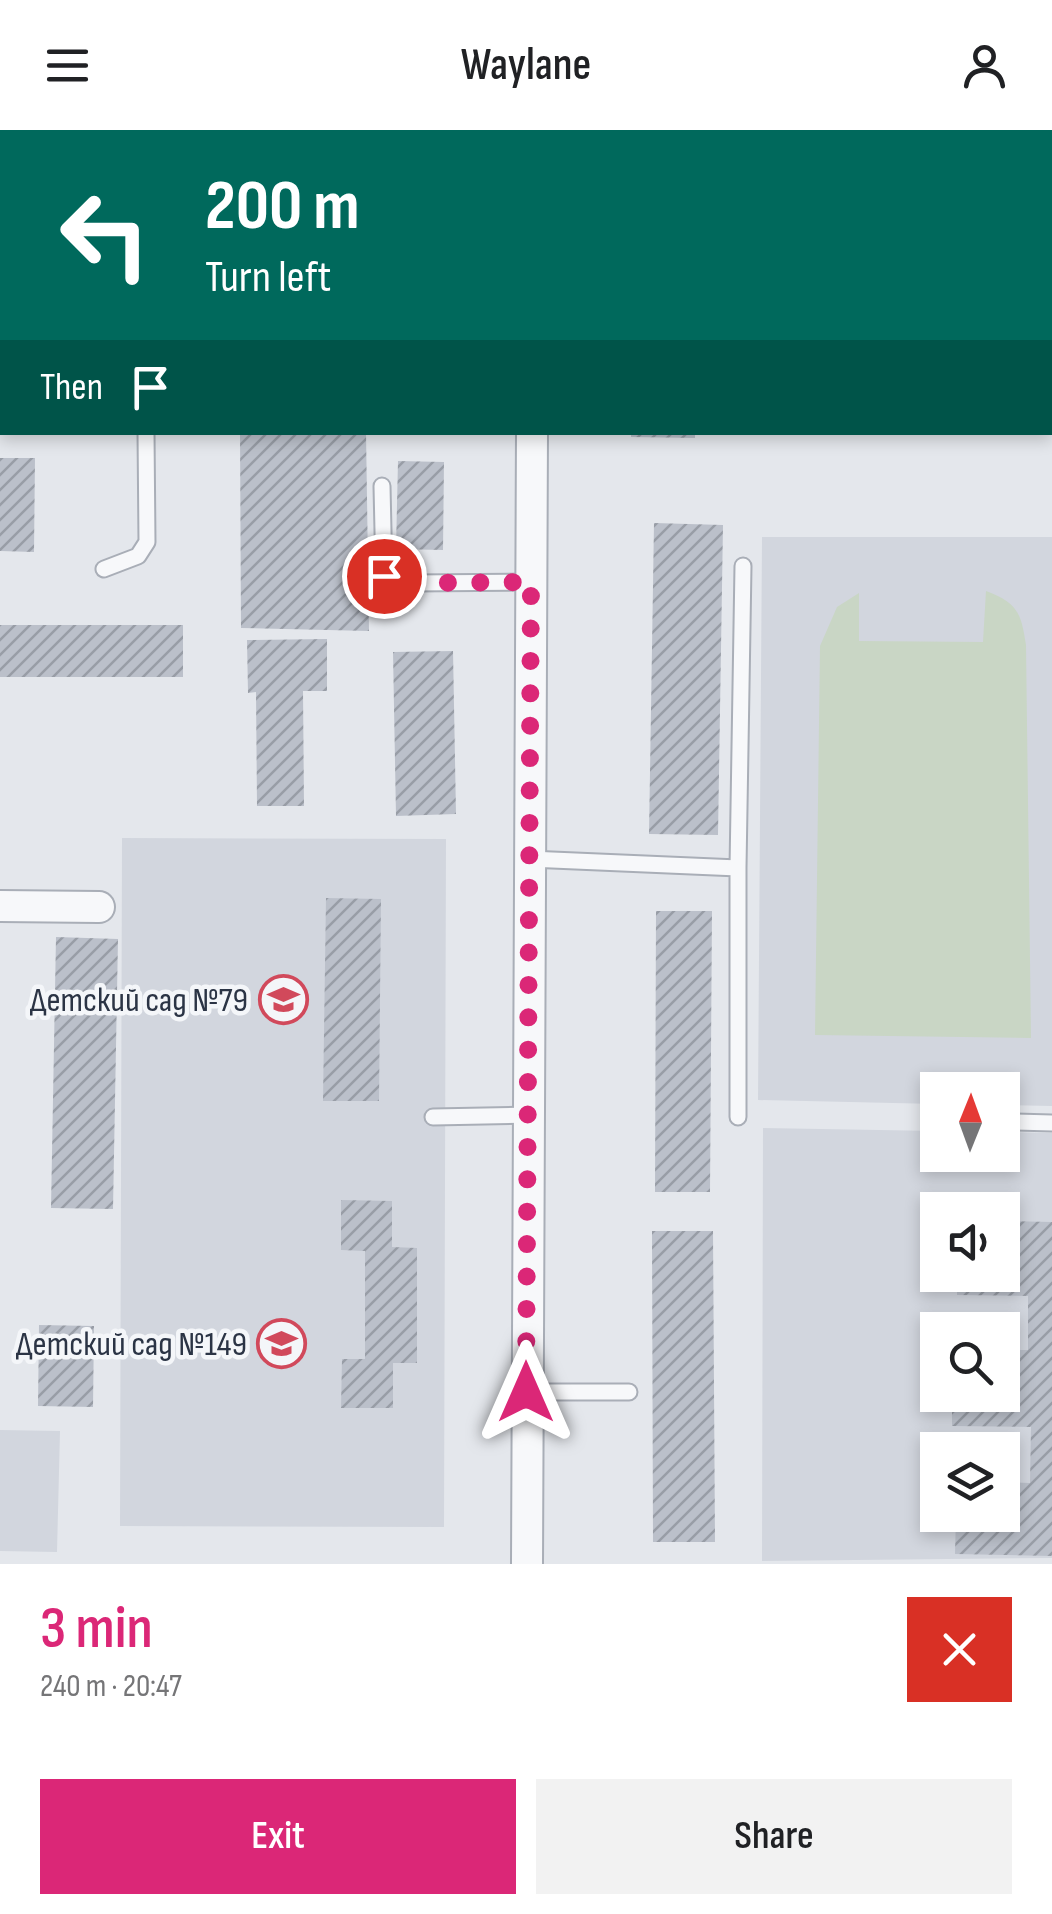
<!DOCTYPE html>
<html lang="en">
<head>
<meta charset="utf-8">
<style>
	:root { --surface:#fff; --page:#f2f2f2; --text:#202124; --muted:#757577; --accent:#db2777 }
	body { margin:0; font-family:"Sofia Sans Condensed",sans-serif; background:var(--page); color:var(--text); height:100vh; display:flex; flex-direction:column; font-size:38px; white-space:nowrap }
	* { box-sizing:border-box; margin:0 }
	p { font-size:32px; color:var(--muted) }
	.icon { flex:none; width:55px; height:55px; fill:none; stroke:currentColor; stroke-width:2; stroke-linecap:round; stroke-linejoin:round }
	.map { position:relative; height:1434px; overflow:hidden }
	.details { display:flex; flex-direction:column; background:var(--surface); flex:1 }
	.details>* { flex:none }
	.hud { position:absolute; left:0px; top:0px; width:1052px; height:305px; box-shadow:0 5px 15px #0003; background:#00695c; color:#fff; overflow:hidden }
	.needle { width:65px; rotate:1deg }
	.buttons { position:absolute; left:920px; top:942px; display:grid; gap:20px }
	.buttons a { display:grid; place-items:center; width:100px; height:100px; border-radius:0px; background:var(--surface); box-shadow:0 5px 15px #0003; font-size:50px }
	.pin { position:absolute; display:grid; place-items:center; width:85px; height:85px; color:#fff; margin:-42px; border:5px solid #fff; border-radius:50%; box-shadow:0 2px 10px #0007 }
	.me { position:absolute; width:110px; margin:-55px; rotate:0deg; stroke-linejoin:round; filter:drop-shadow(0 0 8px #0008) }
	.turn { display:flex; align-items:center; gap:35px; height:210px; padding:0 40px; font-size:45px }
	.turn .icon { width:130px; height:130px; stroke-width:2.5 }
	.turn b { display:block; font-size:70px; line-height:85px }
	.then { display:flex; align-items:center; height:95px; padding:0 40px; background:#0003; gap:20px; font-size:38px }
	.round { display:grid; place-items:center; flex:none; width:105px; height:105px; border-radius:0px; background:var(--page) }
	.headline { display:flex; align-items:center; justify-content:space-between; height:170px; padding:0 40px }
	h1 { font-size:60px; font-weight:600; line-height:75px; color:var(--accent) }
	.primary-button { display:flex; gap:20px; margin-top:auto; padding:20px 40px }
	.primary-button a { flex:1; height:115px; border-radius:0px; background:var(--accent); color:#fff; font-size:40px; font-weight:600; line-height:115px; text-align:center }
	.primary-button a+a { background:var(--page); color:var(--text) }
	header { display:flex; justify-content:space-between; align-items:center; height:130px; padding:0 40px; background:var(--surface); font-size:45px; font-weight:600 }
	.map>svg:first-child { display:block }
</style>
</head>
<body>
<header><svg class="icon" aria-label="menu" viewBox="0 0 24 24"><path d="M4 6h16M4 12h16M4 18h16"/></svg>Waylane<svg class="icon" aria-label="person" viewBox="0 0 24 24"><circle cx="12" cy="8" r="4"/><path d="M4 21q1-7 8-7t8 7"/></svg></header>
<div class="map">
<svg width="1052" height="1434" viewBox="0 0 1052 1434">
	<defs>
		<pattern id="building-hatch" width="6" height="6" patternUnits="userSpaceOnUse" patternTransform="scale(2.5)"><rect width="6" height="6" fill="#bbc0ca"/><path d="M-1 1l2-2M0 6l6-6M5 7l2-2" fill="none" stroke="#989da6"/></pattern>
	</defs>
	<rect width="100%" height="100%" fill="#e4e7ec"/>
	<path fill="#d2d6de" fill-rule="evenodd" d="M762 407H1052V976L1003 975 1002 960H938L937 974 758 970Z
		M122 708 446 709 444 1397 120 1396Z
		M763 998 937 1001 938 1025H1002L1003 1002 1052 1003V1428L762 1431ZM938 1080H1002V1145H938ZM938 1200H1002V1265H938ZM938 1320H1002V1385H938Z
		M0 1300 60 1301 57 1422 0 1421Z"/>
	<path fill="#c9d6c5" d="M986 461C1018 473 1021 483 1026 515L1031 908 815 905 820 516 837 477 859 463V511L983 512Z"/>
	<path fill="url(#building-hatch)" d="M240 302H366L369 501 241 498Z
		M631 302H695V308L631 307Z
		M0 328H35L34 422 0 421Z
		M398 331 444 332 443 420 396 419Z
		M654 393 723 395 718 705 649 704Z
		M0 495H183V547H0Z
		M327 509V561H303L304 676H257L256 562 248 563 247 510Z
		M453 521 456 684 396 686 393 522Z
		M326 768 381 769 379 971H323Z
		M656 781H712L710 1062H655Z
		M56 807 118 809 113 1079 51 1078Z
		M341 1070 392 1071V1117L417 1118V1233H393V1278H341L342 1229H365V1121L341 1120Z
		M1002 1091 1052 1092V1426L955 1424 956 1385H1002V1352L1030 1353 1031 1297 952 1296V1265H1002V1220H1028V1166L957 1165V1145H1002Z
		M652 1101H713L715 1412H653Z
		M39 1195 94 1196 93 1277 38 1276Z"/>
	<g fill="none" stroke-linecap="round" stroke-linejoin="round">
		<defs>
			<path id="lane" d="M530 0 531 2
				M0 258 2 259
				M382 356 384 446 411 453 531 452
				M104 439 138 426 147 412 146 302
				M529 729 738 738V987
				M738 738 743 436
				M433 987 528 985
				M1015 992 1052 993
				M526 1262H629"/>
			<path id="street" d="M0 776 99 777
				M527 1434 532 302"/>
			<path id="secondary" d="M0 8H2
				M1050 10H1052"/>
		</defs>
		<use href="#lane" stroke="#a9aeb7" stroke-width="19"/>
		<use href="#street" stroke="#a9aeb7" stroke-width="34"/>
		<use href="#secondary" stroke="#a9aeb7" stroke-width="46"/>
		<use href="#lane" stroke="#f7f8fa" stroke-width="15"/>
		<use href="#street" stroke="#f7f8fa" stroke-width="30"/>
		<use href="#secondary" stroke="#fff" stroke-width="42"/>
	</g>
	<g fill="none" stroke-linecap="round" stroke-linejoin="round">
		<path stroke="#db2777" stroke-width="18" stroke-dasharray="0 32.4" d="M384 446 411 453 531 452 526 1262"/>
	</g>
	<defs>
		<symbol id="school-ring" viewBox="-11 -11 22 22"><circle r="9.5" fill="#f4f6f9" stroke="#d1495b" stroke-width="1.5"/><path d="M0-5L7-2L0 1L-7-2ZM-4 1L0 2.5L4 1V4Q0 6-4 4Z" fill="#d1495b"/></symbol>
	</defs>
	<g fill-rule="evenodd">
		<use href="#school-ring" x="256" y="842" width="55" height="55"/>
		<use href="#school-ring" x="254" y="1186" width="55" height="55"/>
	</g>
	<g text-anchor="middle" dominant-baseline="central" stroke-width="9" stroke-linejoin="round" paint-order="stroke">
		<g font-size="35" fill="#2b3445" stroke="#f4f6f9" text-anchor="end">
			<text x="248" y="870">Детский сад №79</text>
			<text x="247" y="1214">Детский сад №149</text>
		</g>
	</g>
</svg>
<div class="buttons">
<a><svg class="needle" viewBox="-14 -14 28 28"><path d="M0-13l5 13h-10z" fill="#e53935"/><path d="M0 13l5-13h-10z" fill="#757577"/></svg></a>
<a><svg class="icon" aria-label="sound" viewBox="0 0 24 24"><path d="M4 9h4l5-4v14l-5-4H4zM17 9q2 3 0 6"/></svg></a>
<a><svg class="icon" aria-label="search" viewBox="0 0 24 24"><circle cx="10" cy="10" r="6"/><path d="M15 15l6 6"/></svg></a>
<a><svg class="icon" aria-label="layers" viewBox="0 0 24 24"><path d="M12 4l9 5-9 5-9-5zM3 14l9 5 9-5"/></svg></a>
</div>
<div class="pin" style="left:384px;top:446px;background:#d93025"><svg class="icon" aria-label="arrive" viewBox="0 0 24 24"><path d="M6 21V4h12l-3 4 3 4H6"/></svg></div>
<svg class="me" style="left:526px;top:1262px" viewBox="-20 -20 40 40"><path d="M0-17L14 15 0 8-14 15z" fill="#db2777" stroke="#fff" stroke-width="4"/></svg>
<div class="hud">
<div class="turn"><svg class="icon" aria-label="left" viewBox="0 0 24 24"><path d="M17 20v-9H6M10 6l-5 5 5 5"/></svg><div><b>200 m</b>Turn left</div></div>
<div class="then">Then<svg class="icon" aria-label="arrive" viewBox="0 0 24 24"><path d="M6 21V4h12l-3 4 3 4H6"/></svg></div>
</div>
</div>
<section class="details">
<div class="headline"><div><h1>3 min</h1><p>240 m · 20:47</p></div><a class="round" style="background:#d93025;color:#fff"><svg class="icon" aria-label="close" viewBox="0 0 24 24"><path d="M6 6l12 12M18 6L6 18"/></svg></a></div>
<div class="primary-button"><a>Exit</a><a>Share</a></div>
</section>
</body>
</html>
